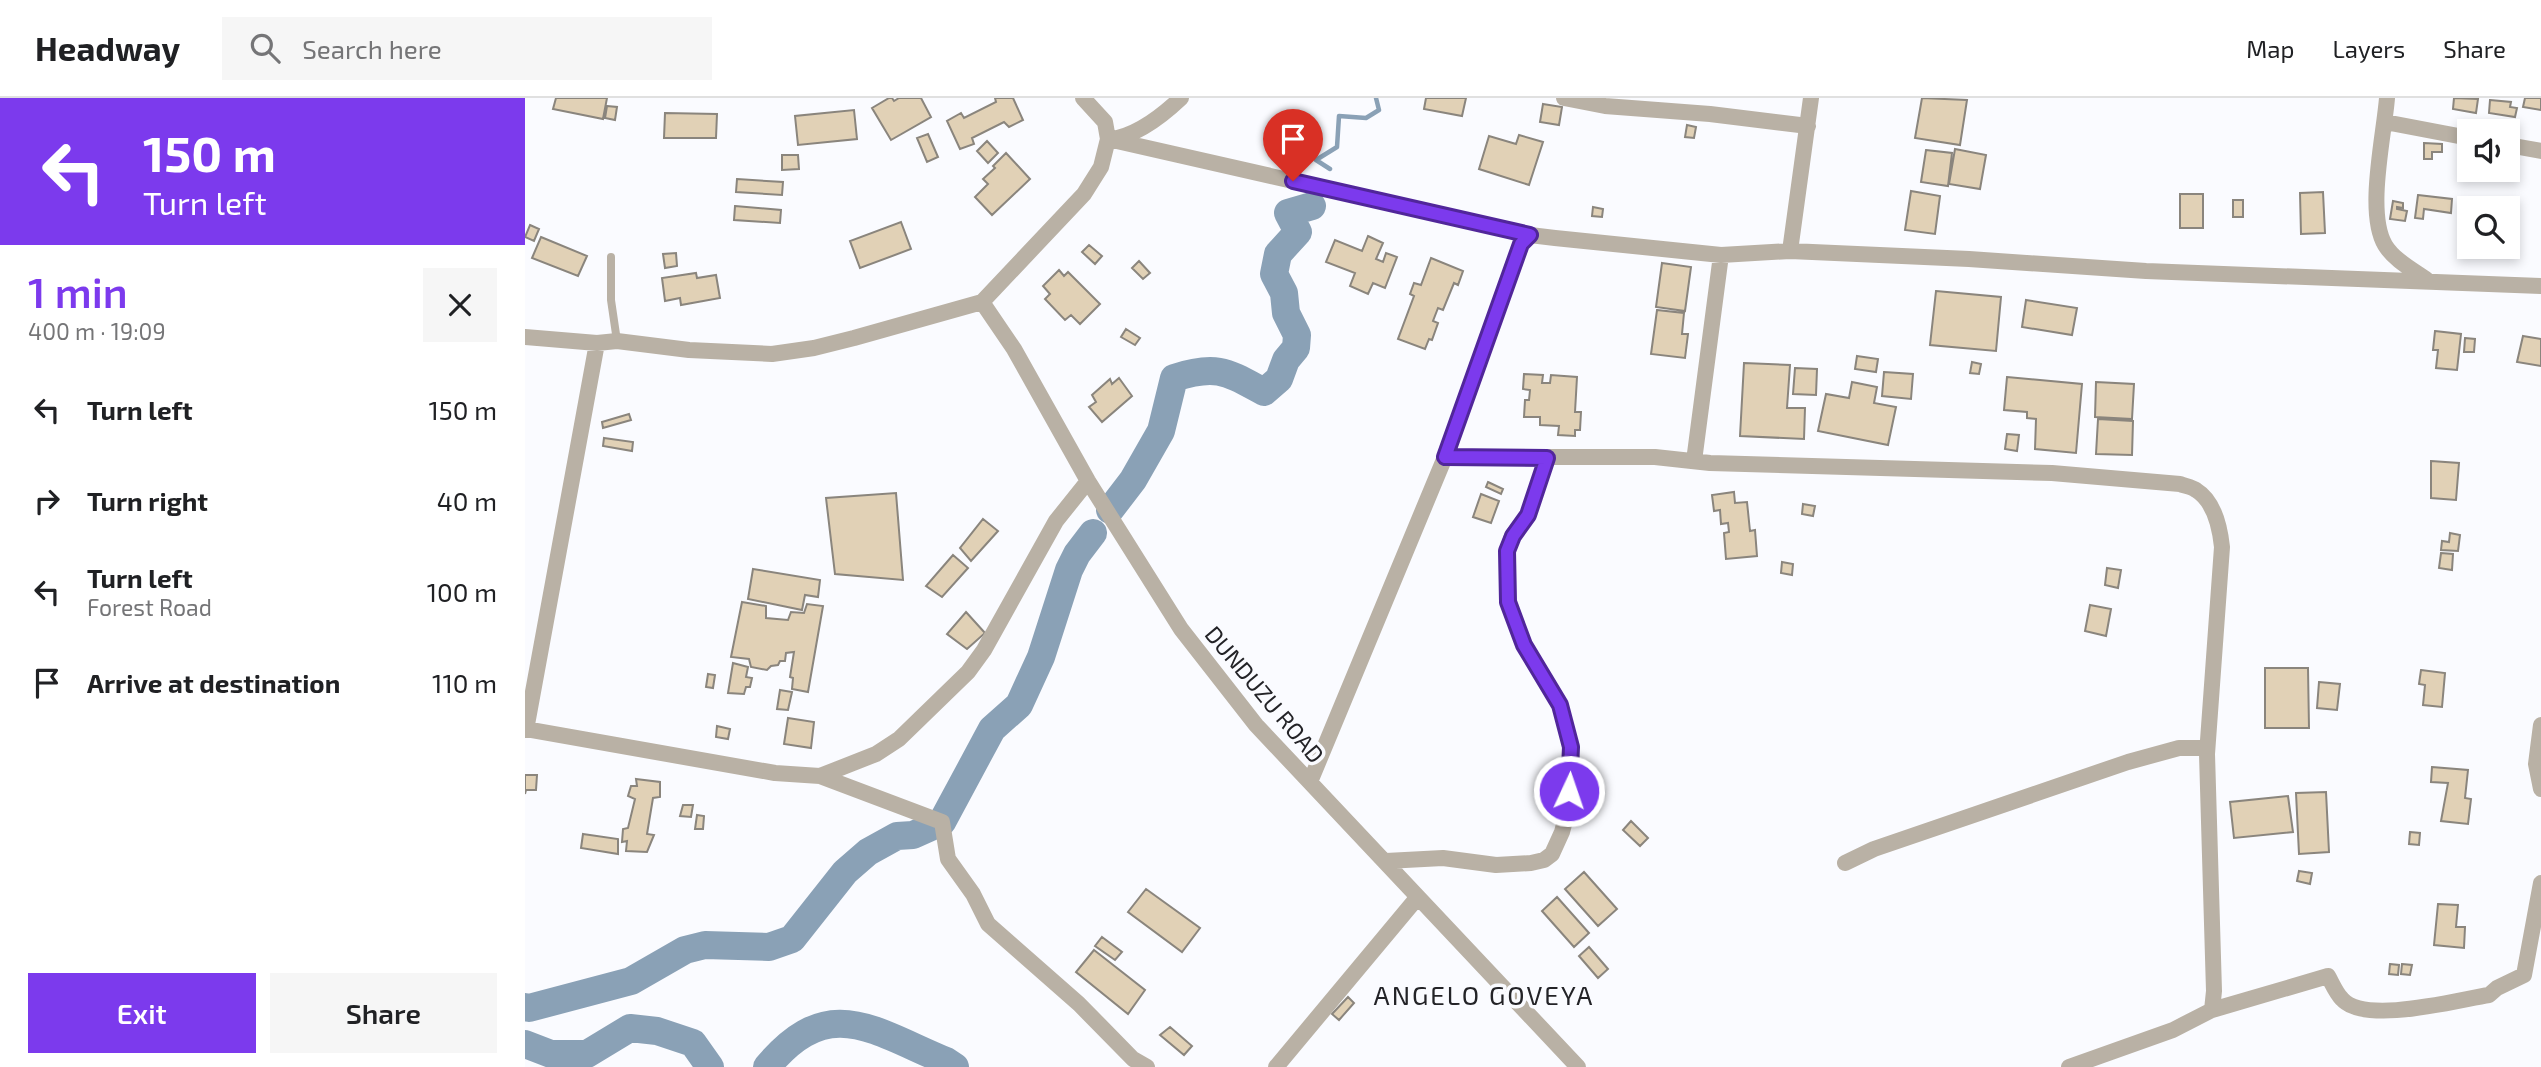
<!DOCTYPE html>
<html lang="en">
<head>
<meta charset="utf-8">
<style>
	:root { --surface:#fff; --page:#f6f6f6; --text:#202124; --muted:#757577; --line:#e0e0e0; --accent:#7c3aed }
	body { margin:0; font-family:"Exo 2",sans-serif; background:var(--page); color:var(--text); height:100vh; display:flex; flex-direction:column; font-size:26px; white-space:nowrap }
	* { box-sizing:border-box; margin:0 }
	p { font-size:23px; color:var(--muted) }
	.icon { flex:none; width:38px; height:38px; fill:none; stroke:currentColor; stroke-width:2; stroke-linecap:round; stroke-linejoin:round }
	.map { position:relative; flex:1; overflow:hidden }
	.panel { display:flex; flex-direction:column; background:var(--surface); width:525px }
	.panel>* { flex:none }
	.hud { background:#7c3aed; color:#fff; overflow:hidden }
	.buttons { position:absolute; left:1932px; top:21px; display:grid; gap:14px }
	.buttons a { display:grid; place-items:center; width:63px; height:63px; border-radius:0px; background:var(--surface); box-shadow:0 4px 10px #0003; font-size:35px }
	.pin { position:absolute; display:grid; place-items:center; width:60px; height:60px; color:#fff; margin:-72px -30px; border-radius:50% 50% 50% 0; rotate:-45deg; box-shadow:0 0 7px #0007 }
	.pin .icon { rotate:45deg }
	.me { position:absolute; width:77px; margin:-38px; rotate:3deg; stroke-linejoin:round; filter:drop-shadow(0 0 5px #0008) }
	.turn { display:flex; align-items:center; gap:24px; height:147px; padding:0 28px; font-size:32px }
	.turn .icon { width:91px; height:91px; stroke-width:2.5 }
	.turn b { display:block; font-size:49px; line-height:60px }
	.round { display:grid; place-items:center; flex:none; width:74px; height:74px; border-radius:0px; background:var(--page) }
	.headline { display:flex; align-items:center; justify-content:space-between; height:119px; padding:0 28px }
	h1 { font-size:42px; font-weight:600; line-height:52px; color:var(--accent) }
	.cta { display:flex; gap:14px; margin-top:auto; padding:14px 28px }
	.cta a { flex:1; height:80px; border-radius:0px; background:var(--accent); color:#fff; font-size:28px; font-weight:600; line-height:80px; text-align:center }
	.cta a+a { background:var(--page); color:var(--text) }
	ul { padding:0; list-style:none }
	li { display:flex; align-items:center; gap:21px; height:91px; padding:0 28px }
	li div { flex:1 }
	li b { display:block; font-size:26px }
	li em { font-style:normal }
	header { display:flex; align-items:center; gap:42px; box-sizing:border-box; height:98px; padding:0 35px; background:var(--surface); border-bottom:2px solid var(--line) }
	header strong { font-size:33px }
	nav { display:flex; gap:38px; margin-inline-start:auto; font-size:24px }
	.search { width:490px; height:63px; background:var(--page); display:flex; align-items:center; gap:18px; box-sizing:border-box; padding:0 24px; border-radius:0px; color:var(--muted); font-size:26px }
	main { display:flex; flex:1; min-height:0 }
	.map>svg:first-child { display:block }
</style>
</head>
<body>
<header>
<strong>Headway</strong>
<div class="search"><svg class="icon" aria-label="search" viewBox="0 0 24 24"><circle cx="10" cy="10" r="6"/><path d="M15 15l6 6"/></svg>Search here</div>
<nav><a>Map</a><a>Layers</a><a>Share</a></nav>
</header>
<main>
<section class="panel">
<div class="hud">
<div class="turn"><svg class="icon" aria-label="left" viewBox="0 0 24 24"><path d="M17 20v-9H6M10 6l-5 5 5 5"/></svg><div><b>150 m</b>Turn left</div></div>
</div>
<div class="headline"><div><h1>1 min</h1><p>400 m · 19:09</p></div><a class="round"><svg class="icon" aria-label="close" viewBox="0 0 24 24"><path d="M6 6l12 12M18 6L6 18"/></svg></a></div>
<ul>
<li><svg class="icon" aria-label="left" viewBox="0 0 24 24"><path d="M17 20v-9H6M10 6l-5 5 5 5"/></svg><div><b>Turn left</b></div><em>150 m</em></li>
<li><svg class="icon" aria-label="right" viewBox="0 0 24 24"><path d="M7 20v-9h11M14 6l5 5-5 5"/></svg><div><b>Turn right</b></div><em>40 m</em></li>
<li><svg class="icon" aria-label="left" viewBox="0 0 24 24"><path d="M17 20v-9H6M10 6l-5 5 5 5"/></svg><div><b>Turn left</b><p>Forest Road</p></div><em>100 m</em></li>
<li><svg class="icon" aria-label="arrive" viewBox="0 0 24 24"><path d="M6 21V4h12l-3 4 3 4H6"/></svg><div><b>Arrive at destination</b></div><em>110 m</em></li>
</ul>
<div class="cta"><a>Exit</a><a>Share</a></div>
</section>
<div class="map">
<svg width="2016" height="969" viewBox="0 0 2016 969">
	<rect width="100%" height="100%" fill="#fafbff"/>
	<g fill="none" stroke-linecap="round" stroke-linejoin="round">
		<path stroke="#8aa1b6" stroke-width="4.5" d="M805 71 791 62 812 49 814 18 841 20 854 12 851 0"/>
		<path stroke="#8aa1b6" stroke-width="28" d="M585 412 608 382 636 333 649 280C692 266 702 274 739 294L754 281 761 262 771 250 772 237 761 215 759 195 749 176 753 156 773 134 763 115 787 108
			M0 909 4 910 106 883 160 852 180 847 244 849 267 841 320 774 343 754 372 738 388 737 417 724 467 631 494 607 516 559 544 472 552 456 568 435
			M0 946 26 956H62L105 930 132 933 168 945 185 969
			M242 969C304 894 348 933 421 963L430 969"/>
	</g>
	<path fill="#e1d1b6" stroke="#8a857d" stroke-width="2" d="M31 0H82L78 21 28 11Z
		M364 0H367L369 3 374 0H396L406 19 366 42 347 10Z
		M470 0H488L498 22 484 29 479 24 447 40 449 46 435 51 422 23 436 15 439 20 471 4Z
		M901 0H941L937 18 899 11Z
		M1397 0 1442 2 1435 47 1390 40Z
		M1929 0 1953 1 1951 15 1928 11Z
		M2000 0H2016V12L1998 9Z
		M1965 2 1986 4 1985 9 1992 10 1990 19 1964 15Z
		M1018 6 1037 9 1034 27 1015 24Z
		M82 8 92 9 90 22 80 20Z
		M329 12 332 41 273 47 270 18Z
		M140 15 192 16 191 40H139Z
		M1162 27 1171 29 1169 40 1160 39Z
		M403 36 413 59 402 64 392 40Z
		M994 37 1018 44 1004 87 954 71 964 38 991 46Z
		M462 43 473 55 463 65 452 53Z
		M1899 45 1917 46V54H1907V61H1899Z
		M1430 51 1461 57 1455 91 1424 86Z
		M1401 52 1427 55 1423 88 1396 84Z
		M481 55 505 81 467 117 450 99 463 86 458 81 470 70 468 68Z
		M257 57H273L274 71 257 72Z
		M212 81 258 84 257 97 211 94Z
		M1386 93 1415 98 1410 136 1380 132Z
		M1798 94 1800 135 1776 136 1775 95Z
		M1655 96H1678V130H1655Z
		M1893 97 1927 101 1926 115 1899 111 1898 121 1890 120Z
		M1708 102H1718V119H1708Z
		M1868 103 1878 105V110L1872 109V111L1882 113 1880 123 1865 121Z
		M1958 103 1990 107 1987 128 1983 127V110H1957Z
		M210 108 256 112 255 125 209 122Z
		M1068 109 1078 111 1077 119 1067 118Z
		M376 124 386 151 335 170 325 143Z
		M5 127 14 131 9 143 0 139Z
		M843 138 858 145 851 161 858 164 861 155 872 159 860 190 848 185 843 196 825 188 830 175 801 164 810 142 837 153Z
		M16 139 62 158 53 178 7 160Z
		M564 147 577 158 570 166 557 154Z
		M151 155 152 168 140 170 138 156Z
		M906 160 938 173 933 187 929 185 918 212 913 210 908 223 913 225 907 242 904 241 900 251 873 241 889 198 885 196 889 185 896 187Z
		M614 163 625 175 618 181 607 170Z
		M1137 165 1166 169 1160 213 1131 209Z
		M534 172 539 178 543 174 575 206 555 226 546 217 540 222 520 201 525 196 518 188Z
		M171 175 172 180 191 177 195 200 156 207 155 200 140 203 137 180Z
		M1411 193 1476 199 1471 253 1405 247Z
		M1501 202 1552 210 1547 237 1497 229Z
		M1132 212 1159 215 1157 236H1163L1160 260 1126 256Z
		M601 231 615 240 610 247 596 239Z
		M1910 233 1936 236 1932 272 1911 270 1913 252H1908Z
		M1998 238 2016 241V268L1992 264Z
		M1940 240 1950 241 1949 254H1939Z
		M1332 258 1353 261 1351 274 1330 271Z
		M1447 264 1456 266 1454 276 1445 275Z
		M1219 265 1265 267 1262 310H1280L1279 341 1215 338Z
		M1270 270 1292 271 1291 297 1268 296Z
		M1359 274 1388 276 1386 301 1357 298Z
		M999 276 1018 277 1017 285H1025L1026 277 1052 279 1050 314H1056L1055 332H1050V338L1033 337 1034 328 1015 327V319H999L1000 302H1004L1005 292 998 291Z
		M1482 279 1557 286 1551 355 1510 351 1511 321 1502 320V314L1479 312Z
		M594 280 607 298 577 324 564 309 571 304 567 297 585 281 587 286Z
		M1327 284 1352 289 1349 305 1371 309 1363 347 1293 333 1301 296 1324 300Z
		M1571 284 1609 286 1607 321 1570 319Z
		M104 316 106 322 78 330 77 324Z
		M1573 321 1608 323 1607 357 1571 356Z
		M1482 336 1494 337 1492 353 1480 351Z
		M79 340 108 344 107 353 78 348Z
		M1906 363 1934 365 1931 402 1906 400Z
		M963 384 978 391 976 396 961 389Z
		M1209 394 1210 405 1222 404 1225 433 1230 432 1232 458 1201 461 1199 435 1204 434 1203 425 1196 426 1195 412 1189 413 1187 397Z
		M371 395 378 482 310 476 301 400Z
		M956 396 974 403 966 425 948 419Z
		M1278 406 1290 408 1288 418 1277 416Z
		M458 421 473 433 446 463 435 450Z
		M1925 435 1935 437 1933 453 1916 452 1917 443 1924 444Z
		M1916 455 1928 456 1927 472 1914 470Z
		M428 457 443 470 417 499 401 488Z
		M1257 464 1268 466 1267 477 1256 475Z
		M1582 470 1596 472 1593 490 1580 487Z
		M228 471 295 482 293 499 280 497 277 512 223 501Z
		M217 504 241 508V520L263 522 266 514 279 515 282 506 298 508 283 594 267 591 268 580 265 579 269 554 261 555 260 563H255L253 567 246 568 242 572 226 569 224 561 206 559Z
		M1565 507 1586 511 1581 538 1560 533Z
		M441 514 460 535 442 551 422 536Z
		M208 565 223 569 221 579 227 580 225 589H221L219 596 203 595Z
		M1740 570H1783L1784 630H1740Z
		M1896 572 1920 575 1917 609 1898 607 1900 587 1894 586Z
		M183 576 190 577 188 590 181 589Z
		M1794 584 1815 586 1812 612 1792 610Z
		M255 592 267 594 263 612 252 611Z
		M263 620 289 624 286 650 259 646Z
		M192 628 205 631 203 641 191 639Z
		M1907 669 1943 672 1940 700 1946 701 1943 726 1916 723 1923 685 1906 684Z
		M0 677H12L11 692H1L0 696Z
		M111 681 135 684V699L128 700 122 736 129 737 122 754 101 753 102 743 97 744 98 731 103 730 110 701 103 698 106 688H112Z
		M1801 694 1804 754 1774 756 1771 695Z
		M1763 698 1768 734 1709 740 1705 704Z
		M158 707H168L166 719 155 718Z
		M172 717 179 718 178 731H170Z
		M1106 723 1123 740 1115 748 1098 732Z
		M1885 734 1895 735 1894 747 1884 746Z
		M58 736 93 741V756L56 750Z
		M1774 773 1787 775 1785 786 1772 783Z
		M1059 774 1092 811 1073 828 1040 791Z
		M621 791 675 830 657 854 603 814Z
		M1032 799 1064 835 1049 849 1017 813Z
		M1913 806 1933 807 1931 829H1940L1939 850 1909 847Z
		M577 839 597 854 590 862 570 848Z
		M1064 849 1083 871 1073 880 1054 858Z
		M569 852 620 892 603 916 551 874Z
		M1865 866 1874 867 1873 877 1864 876Z
		M1877 866 1887 867 1885 877 1876 876Z
		M823 899 829 905 814 922 807 916Z
		M645 929 667 948 659 957 635 937Z"/>
	<g fill="none" stroke-linecap="round" stroke-linejoin="round">
		<path stroke="#b9b1a5" stroke-width="8" d="M86 159V202L92 243"/>
		<path stroke="#b9b1a5" stroke-width="16" d="M1039 0 1080 8 1185 16 1283 28
			M1862 0C1859 38 1841 115 1860 147 1869 162 1888 172 1902 182
			M1860 24 1944 40
			M583 41 1005 137 1030 140 1196 157 1265 153 1444 161 1621 173 2016 188
			M587 41C613 37 637 18 656 0
			M1983 47 2016 53
			M1265 153 1286 0
			M457 204 489 251 563 383 656 531 731 627 1053 969
			M0 239 72 245 92 243 164 252 247 256 289 250 329 240 457 204 559 96 576 69 583 41 580 24 558 0
			M920 359H1130L1185 365 1527 375 1655 386C1660 388 1667 389 1671 392 1689 403 1695 430 1697 449L1682 656 1689 893 1687 912 1648 932 1544 969
			M1169 363 1196 157
			M2016 627 2011 666 2016 691
			M0 631 250 675 295 678 351 656 374 641 443 574 459 552 531 423 563 383
			M1 632 72 245
			M295 678 417 724 423 761 448 796 463 826 554 906 608 961 622 969
			M785 684 920 359 996 146 1005 137
			M861 763 918 760 971 767 1006 765 1019 762 1027 756 1037 734 1042 715 1046 649 1035 607 999 547 983 504 982 453 987 438 1003 417 1022 360
			M1320 765 1349 751 1603 664 1654 650H1682
			M1687 912 1803 878C1807 885 1811 895 1817 901 1840 927 1932 902 1964 897L1972 890 1999 877 2016 785
			M751 969 892 800"/>
	</g>
	<g fill="none" stroke-linecap="round" stroke-linejoin="round">
		<defs>
			<path id="route" d="M768 83 1005 137 996 146 920 359 1022 360 1003 417 988 438 982 453 983 504 999 547 1035 607 1046 649 1044 693"/>
		</defs>
		<use href="#route" stroke="#51269a" stroke-width="18"/>
		<use href="#route" stroke="#7c3aed" stroke-width="12"/>
	</g>
	<g text-anchor="middle" dominant-baseline="central" stroke-width="7" stroke-linejoin="round" paint-order="stroke">
		<g font-size="23" fill="#232327" stroke="#fafbff">
			<text transform="translate(740 596) rotate(50)">DUNDUZU ROAD</text>
		</g>
		<g font-size="26" letter-spacing="2" fill="#232327" stroke="#fafbff">
			<text x="959" y="896">ANGELO GOVEYA</text>
		</g>
	</g>
</svg>
<div class="buttons">
<a><svg class="icon" aria-label="sound" viewBox="0 0 24 24"><path d="M4 9h4l5-4v14l-5-4H4zM17 9q2 3 0 6"/></svg></a>
<a><svg class="icon" aria-label="search" viewBox="0 0 24 24"><circle cx="10" cy="10" r="6"/><path d="M15 15l6 6"/></svg></a>
</div>
<div class="pin" style="left:768px;top:83px;background:#d93025"><svg class="icon" aria-label="arrive" viewBox="0 0 24 24"><path d="M6 21V4h12l-3 4 3 4H6"/></svg></div>
<svg class="me" style="left:1044px;top:693px" viewBox="-20 -20 40 40"><circle r="17" fill="#7c3aed" stroke="#fff" stroke-width="3"/><path d="M0-11L8 9 0 5-8 9z" fill="#fff"/></svg>
</div>
</main>
</body>
</html>
